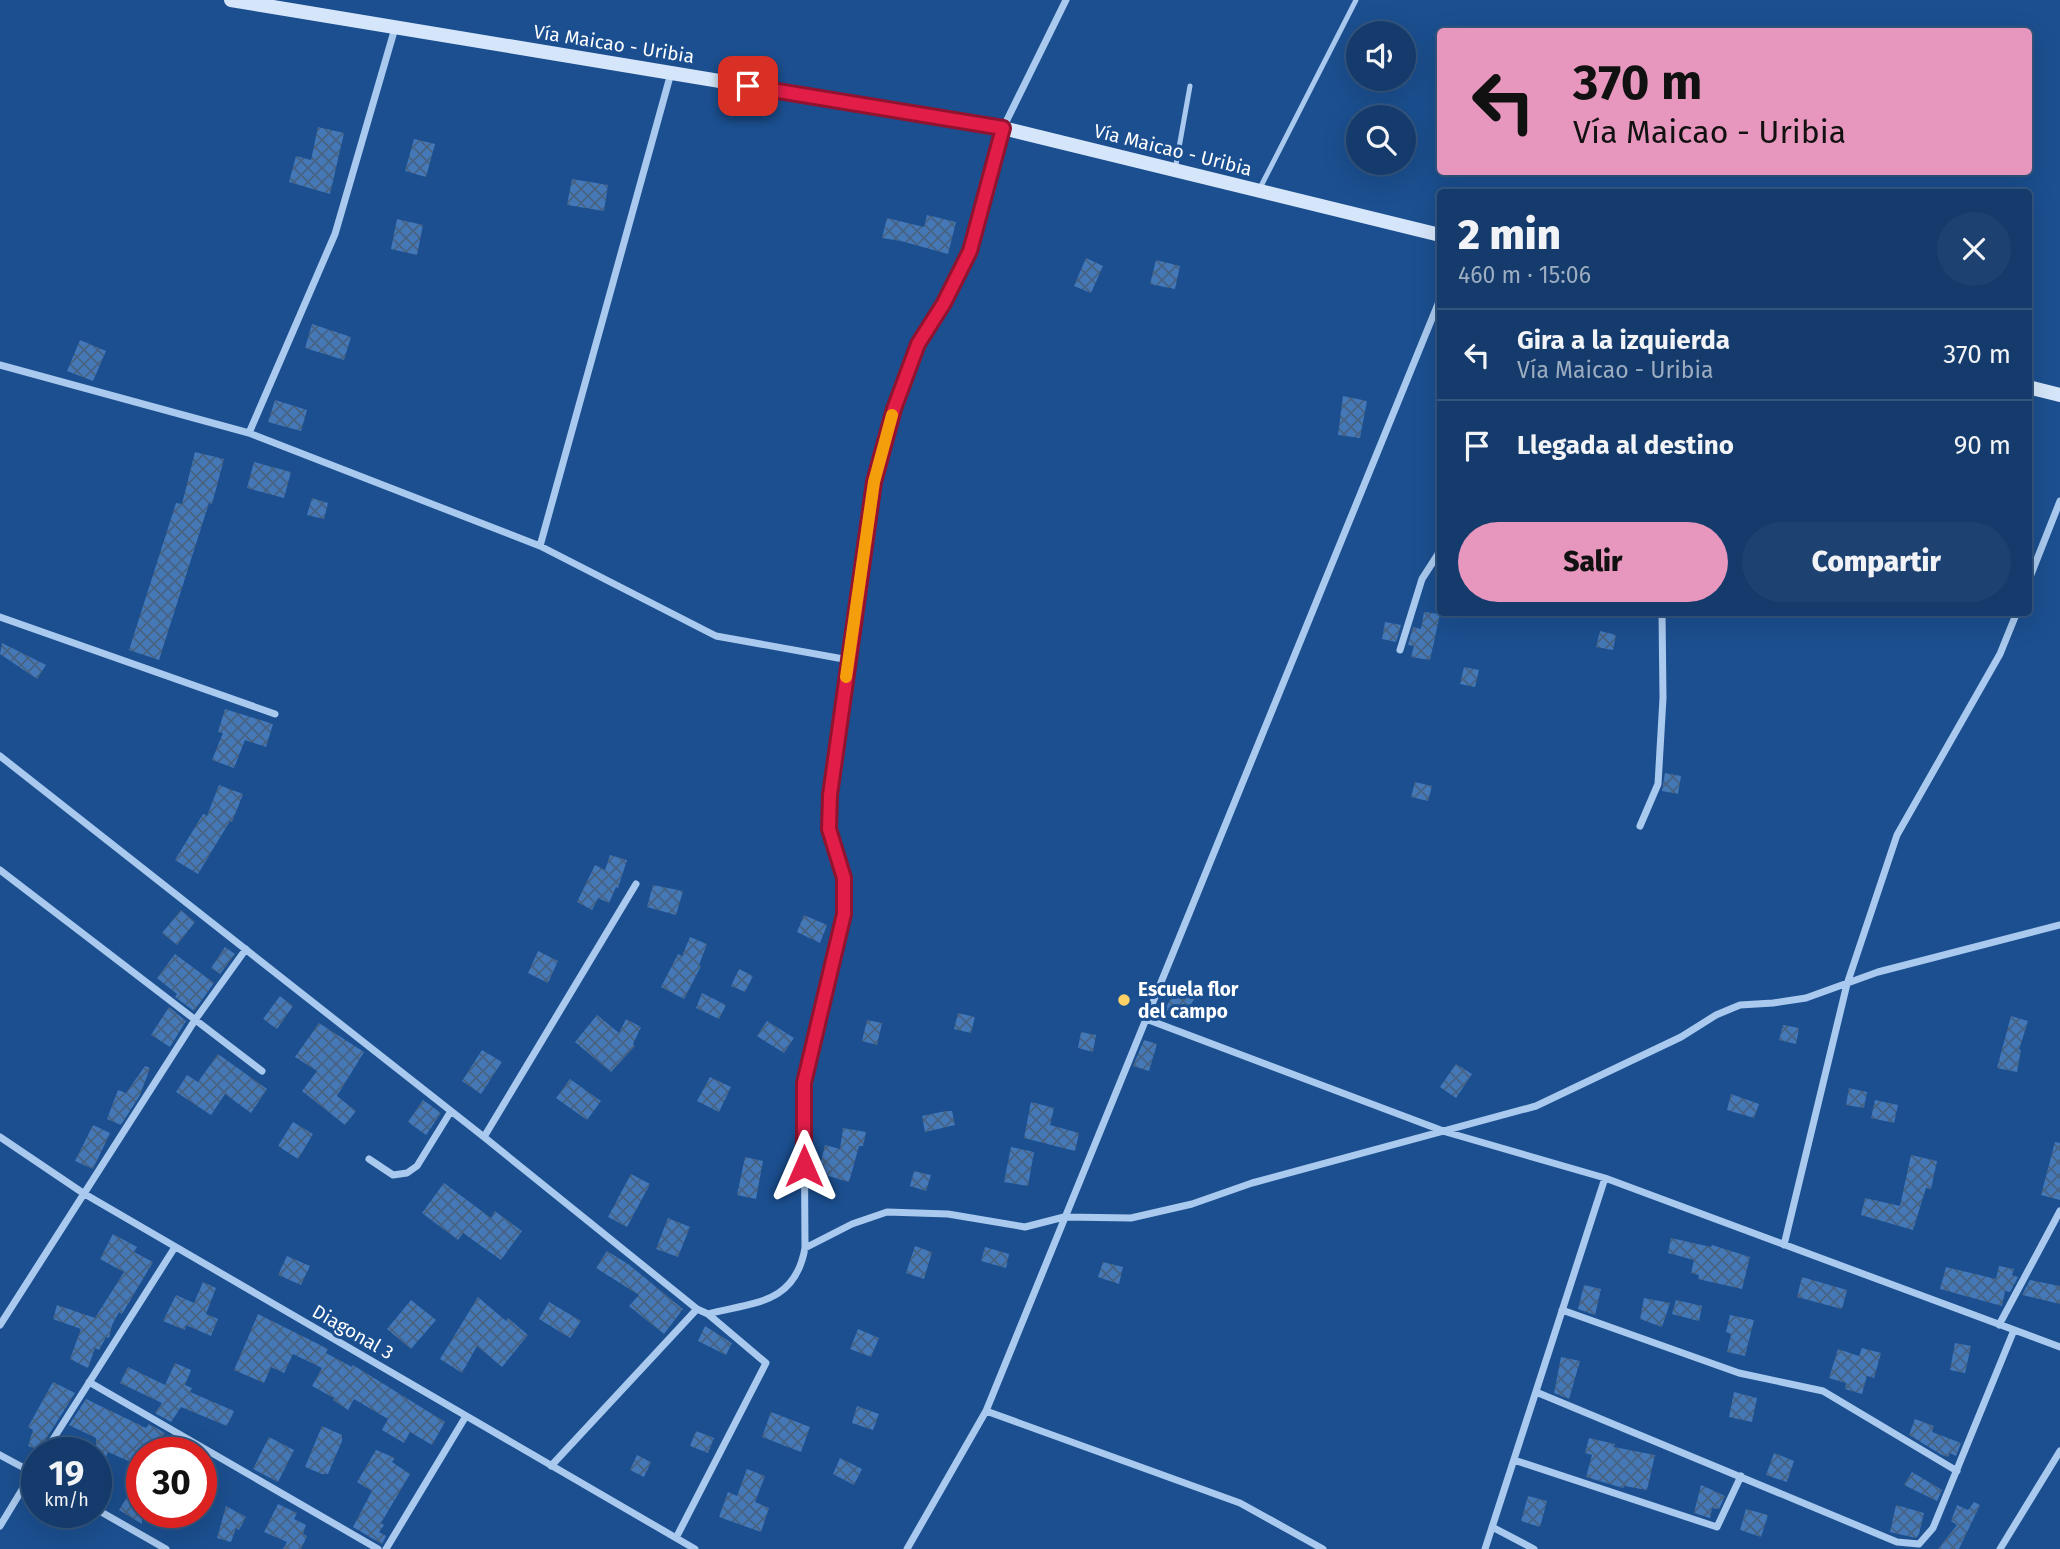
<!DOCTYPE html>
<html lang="es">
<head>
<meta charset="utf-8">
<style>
	:root { --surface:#143b6b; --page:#1d4271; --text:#f1f3f6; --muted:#9dadc1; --line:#33557e; --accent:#e797bd }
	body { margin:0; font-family:"Fira Sans",sans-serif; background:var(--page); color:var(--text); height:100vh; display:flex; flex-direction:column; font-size:26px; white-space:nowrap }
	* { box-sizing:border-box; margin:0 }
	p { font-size:23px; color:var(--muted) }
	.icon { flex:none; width:38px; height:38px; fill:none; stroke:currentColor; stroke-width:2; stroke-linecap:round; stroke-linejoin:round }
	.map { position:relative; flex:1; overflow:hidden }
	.details { position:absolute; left:1437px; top:189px; width:595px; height:427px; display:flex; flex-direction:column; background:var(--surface); border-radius:7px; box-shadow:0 7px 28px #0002,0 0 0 2px var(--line) }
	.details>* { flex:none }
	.hud { position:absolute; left:1437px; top:28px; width:595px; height:147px; border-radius:7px; box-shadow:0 7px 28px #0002,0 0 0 2px var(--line); background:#e797bd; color:#111; overflow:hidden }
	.tools { position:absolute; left:1346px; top:21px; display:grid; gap:14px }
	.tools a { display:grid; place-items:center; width:70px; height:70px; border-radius:50%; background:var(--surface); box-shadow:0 7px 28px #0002,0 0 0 2px var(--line); font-size:35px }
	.speed { position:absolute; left:21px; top:1437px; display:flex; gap:14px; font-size:35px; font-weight:700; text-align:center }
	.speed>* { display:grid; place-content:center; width:91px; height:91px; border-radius:50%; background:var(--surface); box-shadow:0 7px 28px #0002,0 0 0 2px var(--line); line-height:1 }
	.speed small { font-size:18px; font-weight:400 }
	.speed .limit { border:10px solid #d22; background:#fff; color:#111 }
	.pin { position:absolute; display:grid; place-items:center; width:60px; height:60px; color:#fff; margin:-30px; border-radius:14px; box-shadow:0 4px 10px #0006 }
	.me { position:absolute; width:77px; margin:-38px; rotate:0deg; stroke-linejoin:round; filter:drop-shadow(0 0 5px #0008) }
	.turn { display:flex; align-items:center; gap:24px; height:147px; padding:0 21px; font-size:32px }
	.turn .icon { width:91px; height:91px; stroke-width:2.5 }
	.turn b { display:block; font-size:49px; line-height:60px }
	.round { display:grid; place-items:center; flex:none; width:74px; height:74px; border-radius:37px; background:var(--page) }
	.summary { display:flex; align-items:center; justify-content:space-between; height:119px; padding:0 21px }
	h1 { font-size:42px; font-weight:800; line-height:52px }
	.primary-button { display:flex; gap:14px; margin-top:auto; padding:14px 21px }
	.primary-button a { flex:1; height:80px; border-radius:42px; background:var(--accent); color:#111; font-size:28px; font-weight:800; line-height:80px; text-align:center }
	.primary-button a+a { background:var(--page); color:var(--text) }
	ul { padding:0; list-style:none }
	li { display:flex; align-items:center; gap:21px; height:91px; padding:0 21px; border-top:2px solid var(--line) }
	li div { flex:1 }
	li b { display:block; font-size:26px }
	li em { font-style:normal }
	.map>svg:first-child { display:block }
</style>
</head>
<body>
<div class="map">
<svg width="2060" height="1549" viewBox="0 0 2060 1549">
	<defs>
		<pattern id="building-cross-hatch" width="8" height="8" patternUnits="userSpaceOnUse" patternTransform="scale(1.75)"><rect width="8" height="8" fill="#4478b7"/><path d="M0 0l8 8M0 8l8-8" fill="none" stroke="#486282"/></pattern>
	</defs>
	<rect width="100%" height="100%" fill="#1b4f8f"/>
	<path fill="url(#building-cross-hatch)" d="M318 127 344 133 330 194 289 182 296 156 311 160Z
		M414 139 435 144 426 177 405 171Z
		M572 179 608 185 604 211 567 205Z
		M927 215 956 222 948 254 901 241 882 238 887 218 924 227Z
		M397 219 423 225 417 255 391 249Z
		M1086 258 1103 266 1091 293 1074 286Z
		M1156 260 1180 266 1175 289 1150 284Z
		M312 324 351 337 344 360 305 348Z
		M80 340 106 351 93 381 67 371Z
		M1343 396 1367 401 1360 438 1338 435Z
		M275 400 307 410 301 431 268 422Z
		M195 452 224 459 212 504 209 503 159 660 129 650 176 503 182 504Z
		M254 462 291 472 284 498 247 488Z
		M312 498 328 503 324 519 307 515Z
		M1424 612 1440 614 1430 660 1411 657 1414 646 1408 645 1413 627 1421 629Z
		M1385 622 1401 625 1396 642 1382 639Z
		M1600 631 1616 635 1613 650 1596 647Z
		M2 643 46 665 37 679 0 654Z
		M1464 667 1479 670 1475 687 1460 684Z
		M225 709 273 724 266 747 245 740 234 768 212 760 223 733 218 732Z
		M1665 773 1681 776 1678 794 1662 791Z
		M1415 782 1432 786 1428 801 1411 797Z
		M219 785 243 794 232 822 230 821 198 874 175 860 203 814 207 816Z
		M610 855 627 860 618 888 616 887 609 903 598 898 592 910 577 902 595 865 605 870Z
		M653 885 683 891 676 915 647 907Z
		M181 910 195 922 177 945 162 933Z
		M804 915 827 925 820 943 797 932Z
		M690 937 707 944 699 965 701 966 684 999 661 987 678 954 682 956Z
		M225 947 235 954 220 974 211 968Z
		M538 951 558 961 548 983 528 973Z
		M175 954 214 983 194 1011 175 997 177 994 157 978Z
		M739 969 753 976 745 992 731 986Z
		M1180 982 1198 993 1182 1019 1165 1009Z
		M702 993 726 1005 719 1019 696 1008Z
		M280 996 293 1006 277 1029 263 1019Z
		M169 1007 186 1021 170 1047 151 1035Z
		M958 1013 975 1017 971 1033 954 1029Z
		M597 1015 619 1033 626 1019 641 1027 633 1044 635 1046 611 1072 575 1042Z
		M2011 1016 2028 1021 2019 1050H2021L2017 1072 1997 1068Z
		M867 1020 882 1023 877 1045 862 1041Z
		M767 1021 794 1038 784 1053 757 1036Z
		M319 1023 364 1052 337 1096 356 1111 345 1125 302 1091 317 1071 295 1057Z
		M1783 1025 1799 1028 1796 1044 1779 1040Z
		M1081 1032 1096 1035 1093 1052 1078 1048Z
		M1144 1040 1157 1044 1149 1071 1133 1066Z
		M482 1050 502 1062 481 1094 462 1081Z
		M218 1054 267 1089 251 1113 225 1094 211 1115 176 1092 187 1075 198 1082Z
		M1456 1064 1472 1074 1456 1098 1440 1087Z
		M145 1066 150 1068 140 1095 121 1125 107 1119 118 1090 126 1093Z
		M710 1077 731 1087 719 1112 697 1101Z
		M570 1079 601 1101 587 1120 556 1098Z
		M1849 1088 1867 1092 1864 1108 1846 1105Z
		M1731 1094 1759 1104 1754 1118 1727 1110Z
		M423 1100 441 1113 426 1135 408 1122Z
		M1875 1100 1898 1105 1894 1123 1871 1118Z
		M1031 1102 1054 1108 1050 1125 1079 1133 1075 1151 1024 1138Z
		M946 1111H952L955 1125 925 1132 922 1116Z
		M293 1122 313 1134 298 1159 278 1146Z
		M93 1125 110 1133 93 1169 75 1161Z
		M843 1128 866 1132 863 1146H859L849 1182 818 1173 825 1145 840 1149Z
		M2055 1142 2060 1143V1200L2041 1195Z
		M1011 1147 1034 1152 1028 1186 1004 1182Z
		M1911 1155 1937 1161 1931 1189 1926 1188 1913 1230 1861 1215 1865 1198 1900 1206Z
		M745 1157 763 1161 756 1199 737 1195Z
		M914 1171 931 1175 926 1191 910 1186Z
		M631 1174 650 1184 627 1227 608 1217Z
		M444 1183 491 1218 495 1211 522 1231 501 1260 463 1233 458 1240 422 1213Z
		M668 1218 690 1227 678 1257 656 1249Z
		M113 1234 137 1247 134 1252 153 1262 122 1314 119 1312 112 1325 109 1338 106 1337 99 1350 95 1348 88 1368 70 1359 81 1329 53 1319 57 1305 95 1318 124 1272 100 1259Z
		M1671 1238 1711 1247 1712 1245 1750 1257 1742 1289 1698 1279 1699 1275 1691 1273 1694 1260 1668 1253Z
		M915 1246 932 1252 924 1279 906 1273Z
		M985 1247 1009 1254 1006 1268 981 1261Z
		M607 1251 628 1264 683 1309 664 1334 629 1306 639 1295 596 1268Z
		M287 1256 310 1266 301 1285 278 1275Z
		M1103 1262 1123 1267 1119 1284 1098 1277Z
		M1999 1266 2014 1269 2012 1275 2018 1277 2010 1292 2005 1291 2002 1306 1940 1289 1946 1267 1996 1279Z
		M1802 1277 1847 1290 1842 1309 1797 1297Z
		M2030 1280 2060 1286V1304L2022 1295Z
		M203 1282 216 1288 206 1314 218 1319 211 1336 186 1325 185 1330 163 1321 176 1295 194 1303Z
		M1584 1285 1601 1289 1595 1315 1578 1309Z
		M478 1297 506 1321 508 1318 528 1335 502 1367 477 1346 462 1373 440 1359Z
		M1644 1298 1670 1303 1662 1327 1640 1319Z
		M411 1300 436 1320 411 1349 387 1329Z
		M1676 1300 1702 1306 1699 1321 1672 1314Z
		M549 1302 581 1321 570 1338 539 1319Z
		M258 1314 328 1349 326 1353 352 1367 353 1365 445 1422 432 1445 410 1432 404 1443 382 1430 388 1419 354 1399 348 1410 333 1400 334 1398 312 1386 322 1368 293 1354 284 1373 271 1367 264 1383 234 1370Z
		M1730 1315 1754 1320 1745 1356 1727 1352 1731 1334 1726 1332Z
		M705 1326 732 1343 726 1355 698 1341Z
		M858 1329 879 1338 871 1357 850 1349Z
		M1955 1343 1971 1346 1965 1373 1950 1370Z
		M1862 1348 1881 1353 1874 1378 1867 1376 1862 1394 1845 1389 1846 1383 1829 1378 1838 1349 1859 1356Z
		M1561 1357 1580 1361 1569 1399 1554 1393Z
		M175 1363 191 1370 185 1385 192 1388 190 1392 234 1411 227 1426 181 1407 171 1422 155 1413 162 1403 120 1383 128 1367 165 1385Z
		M53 1382 75 1393 39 1450 28 1446 33 1430 28 1427Z
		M1734 1392 1757 1398 1752 1422 1729 1417Z
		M86 1399 146 1428 149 1424 165 1433 160 1439 186 1452H142V1467L108 1452 96 1479V1438L69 1425Z
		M857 1406 879 1414 873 1430 852 1423Z
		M771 1412 810 1427 801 1452 762 1437Z
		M1915 1419 1934 1426 1932 1432 1961 1443 1956 1456 1950 1453 1948 1457 1942 1455 1909 1435Z
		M322 1426 342 1435V1441L328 1474H322L305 1467Z
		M696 1431 714 1438 708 1453 690 1446Z
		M269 1437 294 1450 278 1482 253 1469Z
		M1589 1438 1615 1444 1614 1447 1655 1455 1647 1490 1624 1486 1623 1488 1586 1477 1592 1455 1585 1453Z
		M376 1450 395 1458 392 1462 410 1474 381 1523 384 1525 379 1532 386 1536 382 1544 353 1527 372 1491 357 1482Z
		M1774 1453 1794 1461 1787 1482 1766 1475Z
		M637 1455 651 1462 644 1477 630 1470Z
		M840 1458 862 1469 854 1485 833 1474Z
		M747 1469 765 1476 755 1502 769 1508 761 1532 719 1517 728 1492 737 1496Z
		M1912 1472 1942 1490 1937 1501 1904 1485Z
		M142 1473V1524L119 1510Z
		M1701 1485 1725 1496 1719 1509 1712 1508 1710 1518 1694 1513Z
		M1528 1496 1547 1501 1540 1527 1521 1521Z
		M1974 1502 1980 1505 1959 1549H1938L1957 1525 1951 1521 1957 1505 1968 1510Z
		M278 1504 297 1513 294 1519 306 1525 303 1534 307 1536 301 1549H283L287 1542 264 1532Z
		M1896 1505 1924 1513 1919 1534 1916 1538 1890 1532Z
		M226 1506 246 1517 239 1530 236 1528 231 1542 217 1538Z
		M1746 1509 1768 1515 1761 1537 1740 1530Z"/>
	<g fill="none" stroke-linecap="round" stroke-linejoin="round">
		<path stroke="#a9c9ee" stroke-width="5" d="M1175 170 1190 86
			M1259 190 1356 0"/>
		<path stroke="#a9c9ee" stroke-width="7" d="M0 365 249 433 540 546 716 636 849 660
			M249 433 335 234 395 28
			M540 546 671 73
			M2028 582 2060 501
			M0 617 275 714
			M1400 650 1422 579 1440 551
			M0 756 484 1137 697 1309 708 1314 766 1363 676 1538
			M1640 826 1658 784 1663 698 1662 612
			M0 870 262 1071
			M1146 1019 1446 1132 1605 1178 2060 1347
			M0 1137 83 1193 695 1549
			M484 1137 636 884
			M369 1159 393 1175 407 1173 417 1166 451 1111
			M1784 1245 1847 984 1897 835 2000 654 2017 612
			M805 1248 852 1224 887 1212 948 1214 1025 1227 1064 1217 1131 1218 1192 1204 1252 1183 1536 1106 1681 1037 1716 1015 1740 1005 1773 1003 1806 998 1878 972 2060 925
			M1562 1310 1739 1373 1823 1391 1957 1471
			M708 1314C755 1302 795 1304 805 1248L804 1083 844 914V878L829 829 830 795 874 482 894 409 918 344 944 303 970 251 1003 128 1066 0
			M0 1325 195 1020 246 949
			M1999 1325 2060 1211
			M89 1382 378 1549
			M1536 1392 1897 1542 1919 1544 1933 1528 2014 1330
			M986 1411 1240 1503 1323 1549
			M45 1452 175 1247
			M0 1455 37 1475
			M1514 1460 1717 1527 1741 1476
			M551 1466 697 1309
			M96 1509 166 1549
			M0 1526 37 1465
			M1492 1527 1534 1549
			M386 1549 466 1416
			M907 1549 986 1411 1440 299
			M1485 1549 1605 1178
			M2000 1549 2060 1451"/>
		<path stroke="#d6e6fa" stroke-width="14" d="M231 0 1003 128 1440 235
			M2028 387 2060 395"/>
	</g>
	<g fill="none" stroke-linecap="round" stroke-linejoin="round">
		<defs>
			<path id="route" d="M748 86 1003 128 970 251 944 303 918 344 894 409 874 482 830 795 829 829 844 878V914L804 1083V1166"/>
		</defs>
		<use href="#route" stroke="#92132f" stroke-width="18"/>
		<use href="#route" stroke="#e11d48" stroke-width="12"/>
		<path stroke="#f59e0b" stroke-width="12" d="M846 677 874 482 892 415"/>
	</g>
	<circle fill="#ffd166" stroke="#1b4f8f" stroke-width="2.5" cx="1124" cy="1000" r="7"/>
	<g text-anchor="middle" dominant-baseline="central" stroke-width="6" stroke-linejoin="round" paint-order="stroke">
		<g font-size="19" fill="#fff" stroke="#1b4f8f">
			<text transform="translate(614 44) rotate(9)">Vía Maicao - Uribia</text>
			<text transform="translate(1173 150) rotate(14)">Vía Maicao - Uribia</text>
			<text transform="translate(353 1332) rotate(30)">Diagonal 3</text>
		</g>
		<g font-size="19" font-weight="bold" fill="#fff" stroke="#1b4f8f" text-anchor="start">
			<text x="1138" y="989">Escuela flor<tspan x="1138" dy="22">del campo</tspan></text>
		</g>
	</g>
</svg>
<div class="tools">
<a><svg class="icon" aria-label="sound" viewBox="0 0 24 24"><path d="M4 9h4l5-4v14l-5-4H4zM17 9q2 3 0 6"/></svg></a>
<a><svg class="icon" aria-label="search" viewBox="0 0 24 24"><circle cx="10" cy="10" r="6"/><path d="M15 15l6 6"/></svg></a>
</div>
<div class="speed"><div>19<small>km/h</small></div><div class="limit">30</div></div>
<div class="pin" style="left:748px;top:86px;background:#d93025"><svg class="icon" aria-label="arrive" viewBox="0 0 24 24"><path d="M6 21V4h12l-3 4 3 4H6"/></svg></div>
<svg class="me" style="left:804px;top:1166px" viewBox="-20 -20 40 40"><path d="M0-17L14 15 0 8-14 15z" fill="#e11d48" stroke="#fff" stroke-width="4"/></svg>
<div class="hud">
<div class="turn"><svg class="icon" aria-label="left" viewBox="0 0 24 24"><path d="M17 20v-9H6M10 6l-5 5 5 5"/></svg><div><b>370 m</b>Vía Maicao - Uribia</div></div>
</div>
<section class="details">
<div class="summary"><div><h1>2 min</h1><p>460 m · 15:06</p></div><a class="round"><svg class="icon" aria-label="close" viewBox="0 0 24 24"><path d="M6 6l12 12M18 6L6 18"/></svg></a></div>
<ul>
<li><svg class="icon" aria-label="left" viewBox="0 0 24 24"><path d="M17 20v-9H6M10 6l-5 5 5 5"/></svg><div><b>Gira a la izquierda</b><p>Vía Maicao - Uribia</p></div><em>370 m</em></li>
<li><svg class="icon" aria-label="arrive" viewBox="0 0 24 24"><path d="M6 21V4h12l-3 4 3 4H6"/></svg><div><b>Llegada al destino</b></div><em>90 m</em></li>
</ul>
<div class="primary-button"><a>Salir</a><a>Compartir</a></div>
</section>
</div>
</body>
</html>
